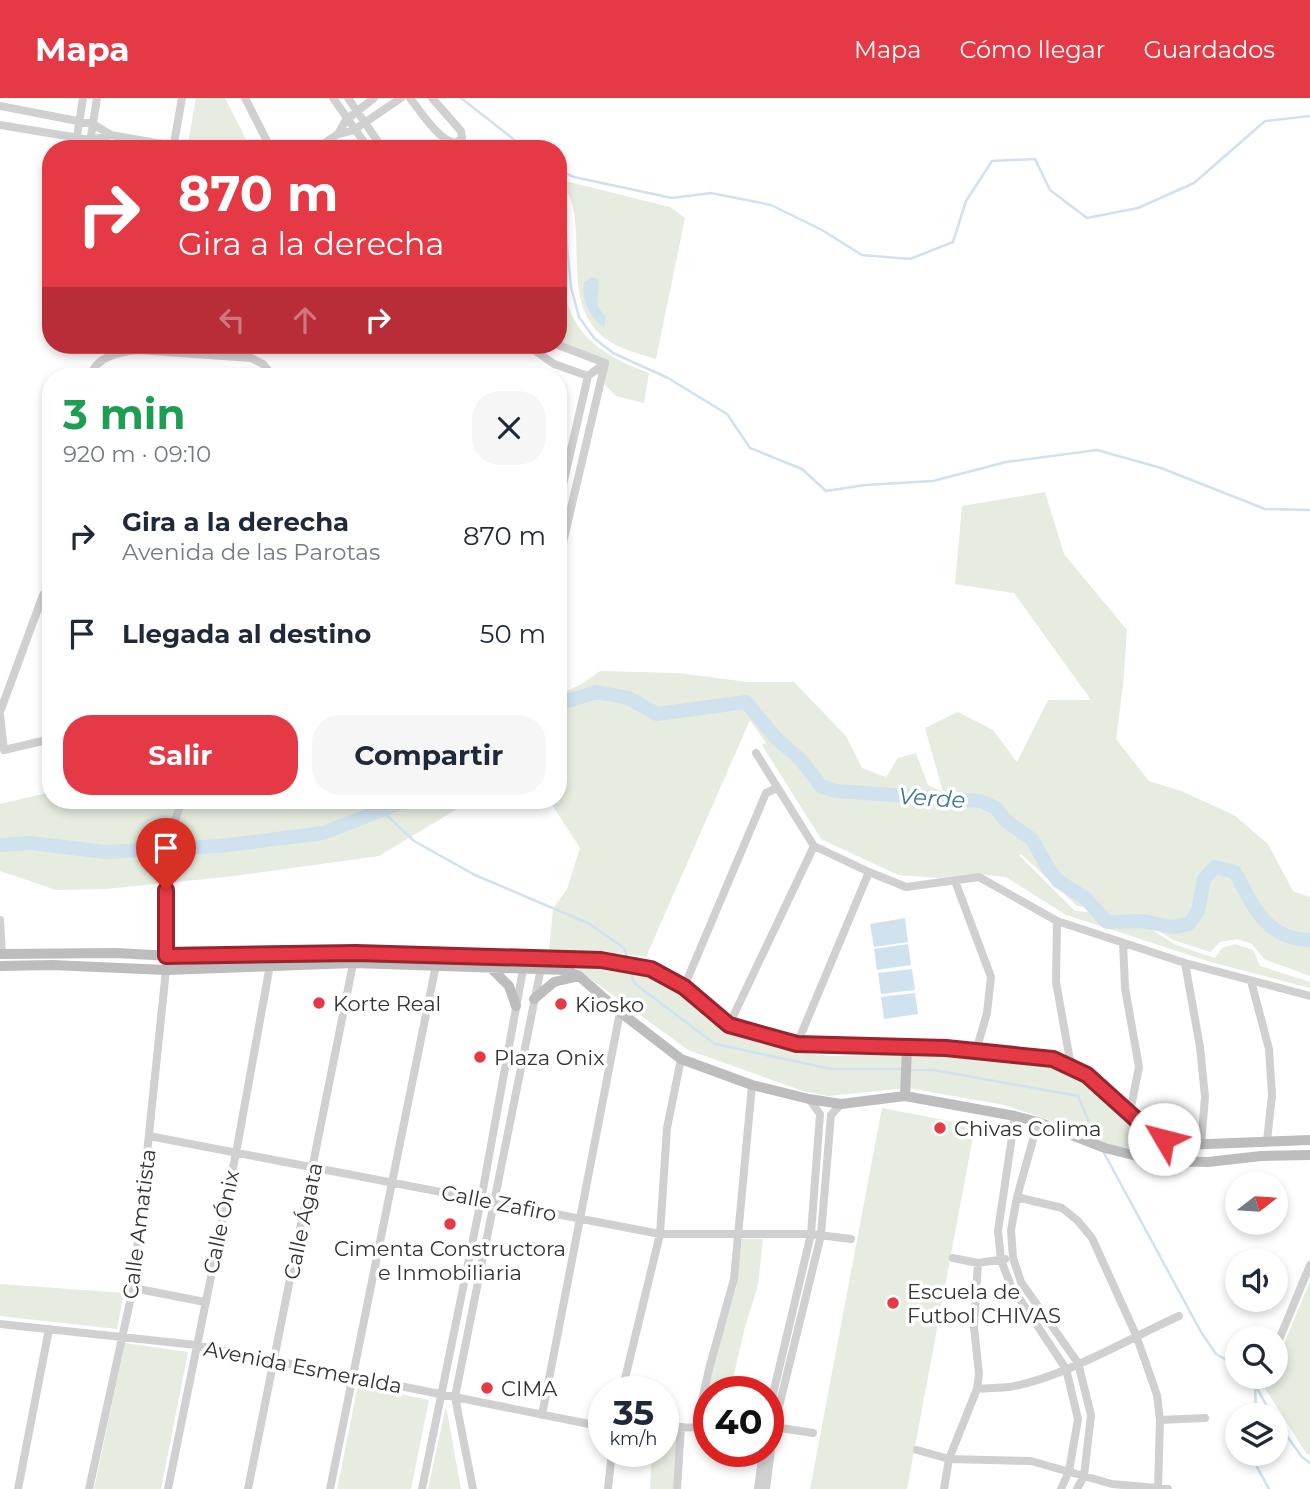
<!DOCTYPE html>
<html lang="es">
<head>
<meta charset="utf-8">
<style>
	:root { --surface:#fff; --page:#f6f6f7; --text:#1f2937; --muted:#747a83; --accent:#e63946 }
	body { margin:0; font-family:Montserrat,sans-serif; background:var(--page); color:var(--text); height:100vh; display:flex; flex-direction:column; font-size:26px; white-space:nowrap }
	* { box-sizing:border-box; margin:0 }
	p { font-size:23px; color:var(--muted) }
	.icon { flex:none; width:38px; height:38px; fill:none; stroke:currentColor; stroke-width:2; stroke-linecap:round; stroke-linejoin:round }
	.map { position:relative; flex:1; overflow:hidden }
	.details { position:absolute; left:42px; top:270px; width:525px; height:441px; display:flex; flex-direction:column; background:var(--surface); border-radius:28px; box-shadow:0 4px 10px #0003 }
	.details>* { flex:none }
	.top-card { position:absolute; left:42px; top:42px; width:525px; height:214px; border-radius:28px; box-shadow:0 4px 10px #0003; background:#e63946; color:#fff; overflow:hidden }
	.needle { width:46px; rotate:73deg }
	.tools { position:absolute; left:1225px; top:1074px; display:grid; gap:14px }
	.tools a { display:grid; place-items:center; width:63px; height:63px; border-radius:50%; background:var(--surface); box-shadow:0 4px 10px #0003; font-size:35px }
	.speed { position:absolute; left:588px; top:1278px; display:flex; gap:14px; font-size:35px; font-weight:700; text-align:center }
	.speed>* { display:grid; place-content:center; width:91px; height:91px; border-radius:50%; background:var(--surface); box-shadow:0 4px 10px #0003; line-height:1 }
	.speed small { font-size:18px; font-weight:400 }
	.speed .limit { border:10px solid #d22; background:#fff; color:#111 }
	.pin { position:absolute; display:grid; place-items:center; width:60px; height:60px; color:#fff; margin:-72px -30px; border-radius:50% 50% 50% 0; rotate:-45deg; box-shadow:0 0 7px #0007 }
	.pin .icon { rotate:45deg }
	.me { position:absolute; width:77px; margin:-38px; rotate:307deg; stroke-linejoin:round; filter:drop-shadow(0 0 5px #0008) }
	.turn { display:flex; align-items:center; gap:24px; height:147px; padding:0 21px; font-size:32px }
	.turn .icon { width:91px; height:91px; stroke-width:2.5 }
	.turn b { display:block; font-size:49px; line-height:60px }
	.lanes { display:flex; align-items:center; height:66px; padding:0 21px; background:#0003; justify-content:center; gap:35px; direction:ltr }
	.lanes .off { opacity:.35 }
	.round { display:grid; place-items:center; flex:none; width:74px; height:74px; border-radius:28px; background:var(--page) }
	.summary { display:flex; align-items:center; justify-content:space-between; height:119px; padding:0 21px }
	h1 { font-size:42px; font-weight:700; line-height:52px; color:#1e9e55 }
	.button { display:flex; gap:14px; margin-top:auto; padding:14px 21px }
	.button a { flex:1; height:80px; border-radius:28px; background:var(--accent); color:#fff; font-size:28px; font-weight:700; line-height:80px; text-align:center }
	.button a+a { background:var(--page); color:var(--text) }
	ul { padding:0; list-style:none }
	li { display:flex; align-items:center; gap:21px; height:98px; padding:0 21px }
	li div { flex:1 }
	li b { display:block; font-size:26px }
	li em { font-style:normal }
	header { display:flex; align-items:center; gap:42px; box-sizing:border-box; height:98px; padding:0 35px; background:var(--accent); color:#fff }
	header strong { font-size:33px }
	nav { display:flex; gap:38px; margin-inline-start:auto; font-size:24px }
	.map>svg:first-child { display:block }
</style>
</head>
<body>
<header>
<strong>Mapa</strong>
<nav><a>Mapa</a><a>Cómo llegar</a><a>Guardados</a></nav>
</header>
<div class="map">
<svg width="1310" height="1391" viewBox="0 0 1310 1391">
	<rect width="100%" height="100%" fill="#fff"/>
	<path fill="#e6ecdf" d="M196 0H225L251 51H187Z
		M561 82 670 109 685 120 656 261C640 256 620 251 606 241 562 209 585 146 571 102 568 95 564 89 561 82Z
		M558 171C563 180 564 196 568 207 580 245 614 262 649 275L644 305 616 298 603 285 607 264 558 243Z
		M1045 394 1064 456 1127 532 1123 588 1116 641 1149 683 1181 693 1234 717 1268 746 1293 793 1310 799V878L1264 861 1252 846 1238 841 1220 844 1210 854 1173 842 1136 818 1108 817 1076 807 1021 756 1019 757 1075 813 1091 814 1105 826H1143L1176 847 1215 860 1222 850 1235 846 1253 852 1260 868 1310 884V890L1214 865 1066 817 1006 779 975 776 939 780 898 777 821 741 762 647 766 645 750 622 646 859 600 853H549L553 811 567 791 580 750 549 702H558V597L582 586 600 573 678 575 748 584H794L846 638 862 670 886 679 898 660 916 655 928 687 943 694 925 630 958 614 993 632 1017 664 1048 602H1091L1014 495 955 486 962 408Z
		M51 694V702H472L379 758 226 779 105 791 56 792 0 773V706Z
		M569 865 607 867 642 874 668 886 712 924 729 935 798 954 830 958 908 956 1034 964 1062 972 1087 984 1111 1004 1152 1045 1151 1053 1114 1048 1047 1021 1004 1007 908 990 828 998 803 993 688 952Z
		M882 1010 975 1028 907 1391H810Z
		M742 1141H763L758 1187 745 1229 730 1293H709V1319H700L711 1269 737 1187Z
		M1310 1183V1357L1306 1355 1259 1281 1276 1279V1259L1281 1253Z
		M0 1186 124 1195 117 1231 0 1218Z
		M125 1245 188 1254 161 1391H94Z
		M358 1287 429 1302 411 1391H337Z
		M446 1308 461 1391H428Z
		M663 1338H678L673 1391H650L652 1353H663Z"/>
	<path fill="#cfe2ee" d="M592 179 598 182C601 196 591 207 606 218L604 230C590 219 581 202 584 184Z
		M905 820 908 844 874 849 870 826Z
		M908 846 911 867 877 872 874 851Z
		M912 871 915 892 881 896 878 875Z
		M915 895 918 916 884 921 881 899Z"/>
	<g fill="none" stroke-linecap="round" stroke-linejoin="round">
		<path stroke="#cfe2ee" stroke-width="2.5" d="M461 0 526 51
			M558 72 574 79 672 100 711 95 771 107 822 132 862 157 910 161 953 144 966 103 992 63 1035 61 1050 92 1087 120 1138 110 1194 85 1265 23 1310 18
			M558 97 565 127 571 189 579 219 594 240 613 255 668 280 727 316 750 350 802 371 826 393 865 387 933 383 1006 364 1097 352 1161 370 1265 411 1310 412
			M381 712 414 743 475 777 588 825 624 850 628 862
			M630 871 634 885 715 946 831 971H902
			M909 972H934L1078 998 1097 1043
			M1104 1055 1201 1234 1216 1256 1237 1268
			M1251 1279 1272 1318
			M1255 1286 1256 1318
			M1276 1323 1302 1359 1310 1365
			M1257 1356V1369L1269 1391"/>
		<path stroke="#cfe2ee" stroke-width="14" d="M558 606 597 594 628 600 657 616 746 604 776 640 801 662 821 688 836 693 981 703 996 710 1006 723 1032 741 1048 770 1058 783 1085 800 1107 824 1142 823 1173 829 1189 826 1198 813 1204 781 1215 769 1235 774C1253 808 1267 842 1310 842
			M0 747 31 745 105 754 221 748 323 735 408 702"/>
		<path stroke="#d0d0d0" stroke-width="8" d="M245 0 271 51
			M333 0 369 51
			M348 0 383 51
			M410 0C420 13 440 44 456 45L462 40 461 33 432 0
			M0 8 93 26 111 37
			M0 27 91 42 111 37 173 48
			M338 36 346 22 374 0
			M75 51 83 0
			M89 51 97 0
			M173 51 182 0
			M315 51 338 36 354 32 401 0
			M48 160 51 159
			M527 247 554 266 588 278
			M558 247 605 265
			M91 278C96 258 120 254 138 252L251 260 263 266 273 278
			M558 408 588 278 605 265
			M558 466 605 265
			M0 614 43 497 51 488
			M0 617 4 652 51 641
			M756 655 814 748 869 774 906 789 979 779 1057 823 1185 865 1310 898
			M955 783 991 879 987 915 976 953
			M0 822 2 856
			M1057 823 1056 884 1071 968
			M1123 845 1125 890 1139 969 1130 1014
			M1185 865 1200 949 1205 999 1201 1047
			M1251 883 1269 951 1272 997 1267 1043
			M684 889 766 695 777 690
			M729 927 814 748
			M797 946 869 774
			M1015 1018 998 1133 1001 1162 1011 1188 1066 1271 1078 1321 1069 1373 1061 1391
			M1038 1024 1017 1099 1011 1132 1013 1160 1021 1184 1078 1265 1091 1317 1084 1378 1077 1391
			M149 1038 660 1136H811L851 1141
			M1017 1099 1062 1110 1078 1123 1092 1140 1136 1237 1157 1297 1160 1322 1158 1391
			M953 1160 978 1165 1005 1161
			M133 1190 205 1204
			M0 1226 196 1247 604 1329
			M1276 1249 1310 1167
			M977 1291C988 1290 999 1290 1009 1289 1061 1281 1130 1240 1179 1218
			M622 1293 660 1136 667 1030 681 961
			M542 1317 620 914
			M768 1317 811 1136 820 1016 809 1001
			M1160 1322 1205 1320
			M768 1328 813 1335
			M696 1329 709 1271 734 1181 752 987
			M663 1330 709 1329
			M917 1352 949 1361 1031 1363 1112 1386 1168 1391
			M18 1391 49 1231
			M89 1391 133 1190 166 872V771L169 740 182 702
			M168 1391 236 1055 272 856
			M248 1391 354 861
			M330 1391 437 862
			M422 1391 481 1102 524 866
			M473 1391 455 1299 543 860
			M608 1391 612 1353
			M677 1391 681 1329
			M758 1391 763 1353
			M766 1391 774 1329 821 1137 831 1017 841 1006
			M944 1391 949 1361 977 1291 979 1276 974 1229 978 1165"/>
		<path stroke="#bdbdbd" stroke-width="10" d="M0 856 116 855 171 858 356 855 601 862 651 871 684 889 729 927 797 946 946 950 1053 961 1087 977 1149 1033 1182 1047 1310 1042
			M0 868 52 867 166 872 353 865 566 872 579 878 620 914 681 961 752 987 809 1001 841 1006 905 998 1015 1018 1038 1024 1105 1050 1157 1063 1208 1064 1261 1058 1310 1057
			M490 869 509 888 516 908
			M534 901 554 884 579 878
			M905 998 907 949"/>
	</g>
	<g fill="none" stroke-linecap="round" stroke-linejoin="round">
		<defs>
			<path id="route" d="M166 792V858L356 855 601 862 651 871 684 889 729 927 797 946 946 950 1053 961 1087 977 1149 1033 1164 1041"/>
		</defs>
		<use href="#route" stroke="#96252e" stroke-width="18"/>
		<use href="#route" stroke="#e63946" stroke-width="12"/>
	</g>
	<g fill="#e63946" stroke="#fff" stroke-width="2.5">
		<circle cx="319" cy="905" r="7"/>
		<circle cx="561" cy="906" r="7"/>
		<circle cx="480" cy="959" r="7"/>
		<circle cx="940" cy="1030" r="7"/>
		<circle cx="450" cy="1126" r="7"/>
		<circle cx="893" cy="1205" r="7"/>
		<circle cx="487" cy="1290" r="7"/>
	</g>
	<g text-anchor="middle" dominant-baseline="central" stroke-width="7" stroke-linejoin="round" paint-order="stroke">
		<g font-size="21" fill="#333" stroke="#fff" text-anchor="start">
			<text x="333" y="905">Korte Real</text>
			<text x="575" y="906">Kiosko</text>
			<text x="494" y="959">Plaza Onix</text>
			<text x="954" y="1030">Chivas Colima</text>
			<text x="450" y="1150" text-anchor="middle">Cimenta Constructora<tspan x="450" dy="24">e Inmobiliaria</tspan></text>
			<text x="907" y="1193">Escuela de<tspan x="907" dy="24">Futbol CHIVAS</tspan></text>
			<text x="501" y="1290">CIMA</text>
		</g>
		<g font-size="21" fill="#333" stroke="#fff">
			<text transform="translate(499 1105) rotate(11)">Calle Zafiro</text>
			<text transform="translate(303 1123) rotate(-78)">Calle Ágata</text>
			<text transform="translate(221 1124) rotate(-78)">Calle Ónix</text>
			<text transform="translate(139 1126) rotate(-83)">Calle Amatista</text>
			<text transform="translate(303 1269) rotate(11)">Avenida Esmeralda</text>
		</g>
		<g font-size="23" font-style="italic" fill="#3f7597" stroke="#fff">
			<text transform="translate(932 700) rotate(4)">Verde</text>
		</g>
	</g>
</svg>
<div class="tools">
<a><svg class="needle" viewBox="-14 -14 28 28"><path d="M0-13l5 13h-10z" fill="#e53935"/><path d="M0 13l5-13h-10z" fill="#747a83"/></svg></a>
<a><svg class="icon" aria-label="sound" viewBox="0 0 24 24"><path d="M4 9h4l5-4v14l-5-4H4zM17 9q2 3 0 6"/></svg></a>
<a><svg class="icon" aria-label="search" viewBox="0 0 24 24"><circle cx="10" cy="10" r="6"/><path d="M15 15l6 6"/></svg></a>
<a><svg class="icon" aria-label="layers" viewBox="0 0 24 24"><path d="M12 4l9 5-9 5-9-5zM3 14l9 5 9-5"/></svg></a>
</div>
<div class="speed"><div>35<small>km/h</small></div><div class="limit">40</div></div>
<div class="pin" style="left:166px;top:792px;background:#d93025"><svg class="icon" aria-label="arrive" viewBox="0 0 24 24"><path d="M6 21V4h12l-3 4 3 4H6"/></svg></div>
<svg class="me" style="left:1164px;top:1041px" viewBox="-20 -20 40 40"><circle r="19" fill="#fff"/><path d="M0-13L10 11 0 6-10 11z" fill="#e63946"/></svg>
<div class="top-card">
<div class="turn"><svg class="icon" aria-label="right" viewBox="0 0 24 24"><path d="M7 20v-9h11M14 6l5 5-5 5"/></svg><div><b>870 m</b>Gira a la derecha</div></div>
<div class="lanes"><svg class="icon off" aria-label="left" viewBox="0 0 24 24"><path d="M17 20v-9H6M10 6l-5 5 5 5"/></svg><svg class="icon off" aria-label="ahead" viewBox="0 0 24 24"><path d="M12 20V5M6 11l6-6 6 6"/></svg><svg class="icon" aria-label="right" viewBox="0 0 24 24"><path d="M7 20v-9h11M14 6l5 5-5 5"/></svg></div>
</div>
<section class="details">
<div class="summary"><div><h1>3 min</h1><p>920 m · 09:10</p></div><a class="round"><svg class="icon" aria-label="close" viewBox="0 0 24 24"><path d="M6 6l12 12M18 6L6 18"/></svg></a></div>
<ul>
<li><svg class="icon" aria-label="right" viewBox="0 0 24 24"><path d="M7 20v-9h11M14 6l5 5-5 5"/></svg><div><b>Gira a la derecha</b><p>Avenida de las Parotas</p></div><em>870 m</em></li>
<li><svg class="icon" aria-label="arrive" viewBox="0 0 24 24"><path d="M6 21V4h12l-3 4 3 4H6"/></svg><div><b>Llegada al destino</b></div><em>50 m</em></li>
</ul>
<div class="button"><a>Salir</a><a>Compartir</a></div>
</section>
</div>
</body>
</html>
